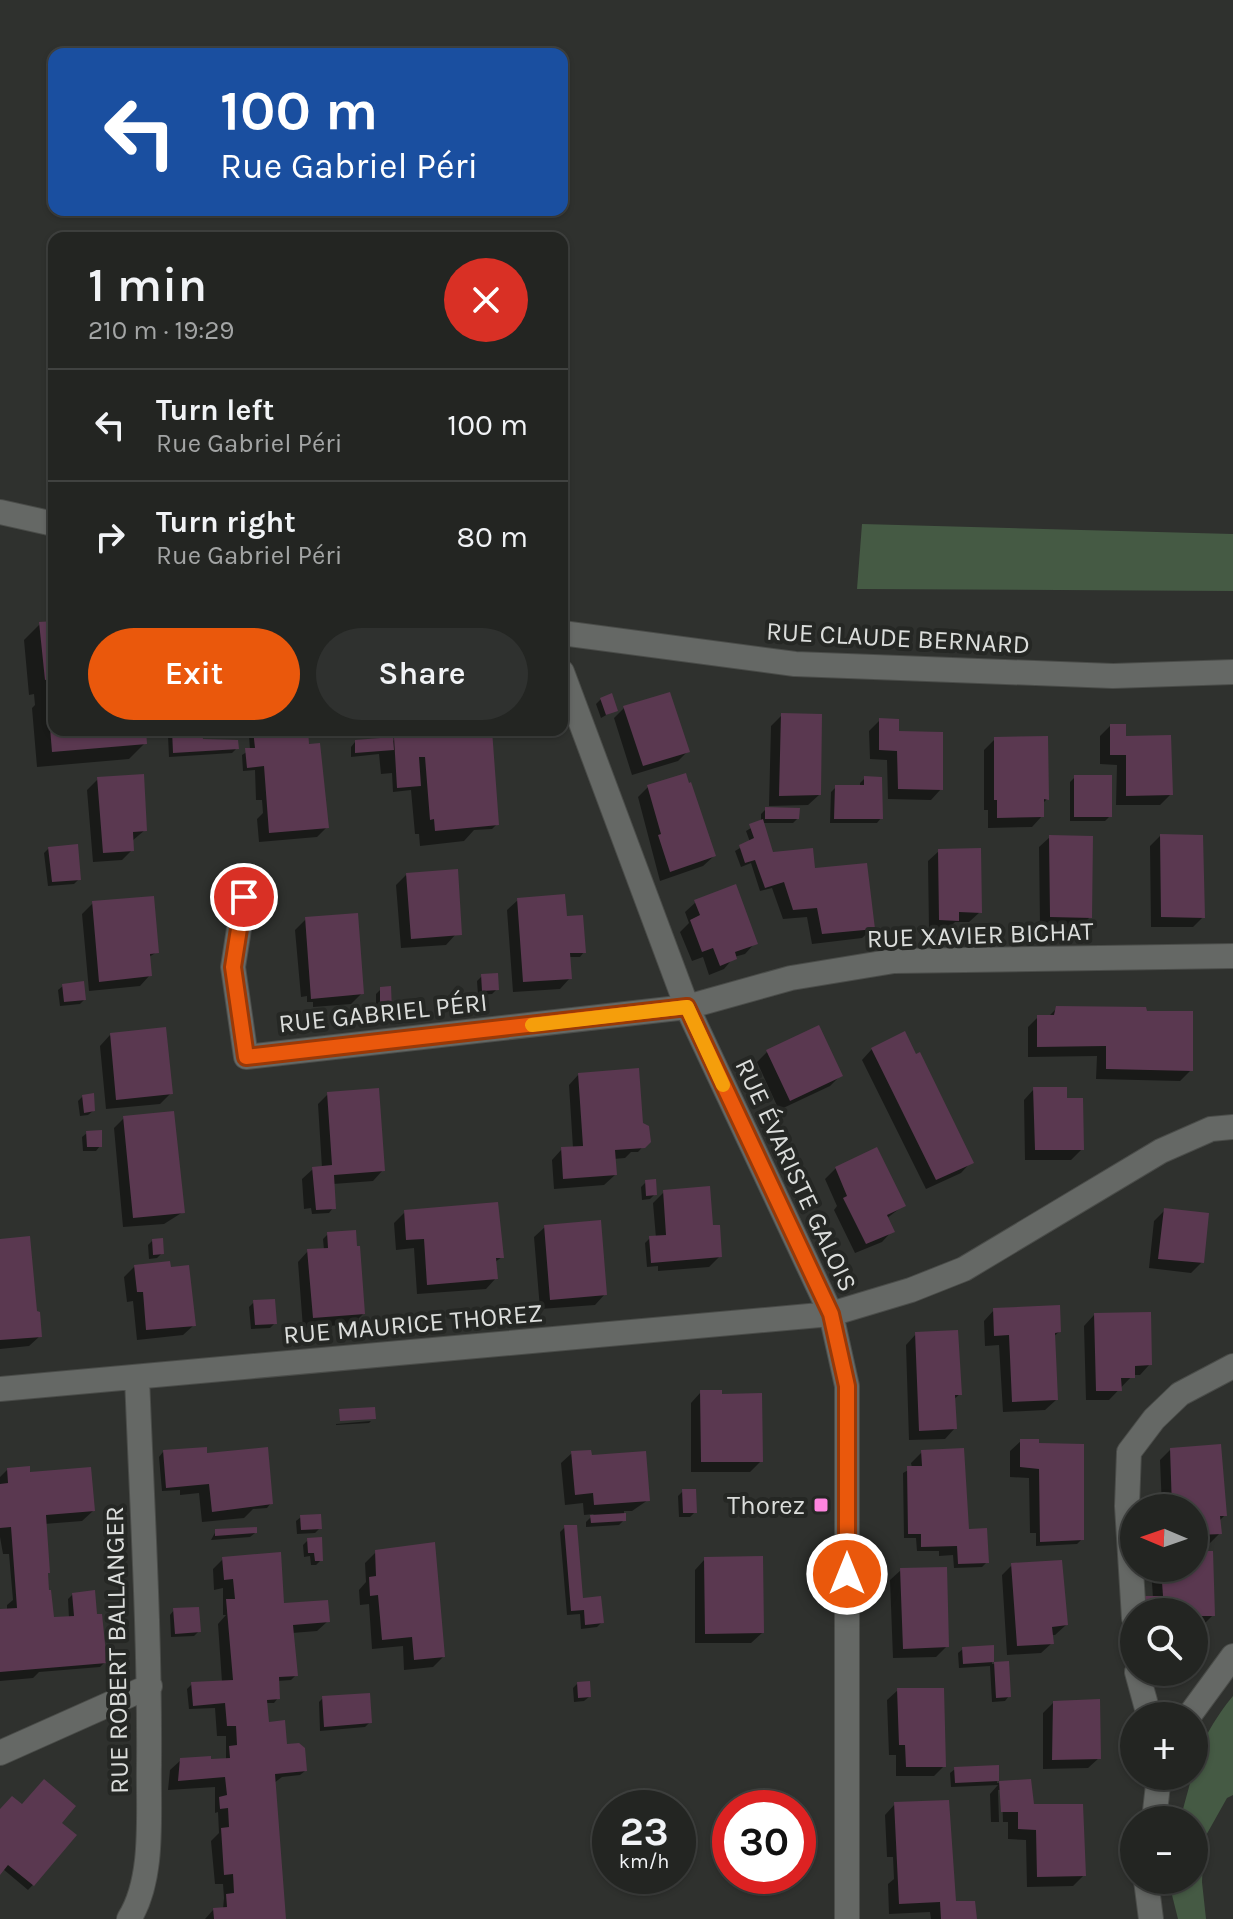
<!DOCTYPE html>
<html lang="en">
<head>
<meta charset="utf-8">
<style>
	:root { --surface:#232522; --page:#2f312f; --text:#f1f3f6; --muted:#a3a5a5; --line:#404240; --accent:#ea580c }
	body { margin:0; font-family:Karla,sans-serif; background:var(--page); color:var(--text); height:100vh; display:flex; flex-direction:column; font-size:30px; white-space:nowrap }
	* { box-sizing:border-box; margin:0 }
	p { font-size:26px; color:var(--muted) }
	.icon { flex:none; width:44px; height:44px; fill:none; stroke:currentColor; stroke-width:2; stroke-linecap:round; stroke-linejoin:round }
	.map { position:relative; flex:1; overflow:hidden }
	.drawer { position:absolute; left:48px; top:232px; width:520px; height:504px; display:flex; flex-direction:column; background:var(--surface); border-radius:16px; box-shadow:0 2px 6px #0004,0 0 0 2px var(--line) }
	.drawer>* { flex:none }
	.hud { position:absolute; left:48px; top:48px; width:520px; height:168px; border-radius:16px; box-shadow:0 2px 6px #0004,0 0 0 2px var(--line); background:#1a4fa0; color:#fff; overflow:hidden }
	.needle { width:52px; rotate:272deg }
	.fabs { position:absolute; left:1120px; top:1494px; display:grid; gap:16px }
	.fabs a { display:grid; place-items:center; width:88px; height:88px; border-radius:50%; background:var(--surface); box-shadow:0 2px 6px #0004,0 0 0 2px var(--line); font-size:40px }
	.speed { position:absolute; left:592px; top:1790px; display:flex; gap:16px; font-size:40px; font-weight:700; text-align:center }
	.speed>* { display:grid; place-content:center; width:104px; height:104px; border-radius:50%; background:var(--surface); box-shadow:0 2px 6px #0004,0 0 0 2px var(--line); line-height:1 }
	.speed small { font-size:20px; font-weight:400 }
	.speed .limit { border:12px solid #d22; background:#fff; color:#111 }
	.pin { position:absolute; display:grid; place-items:center; width:68px; height:68px; color:#fff; margin:-34px; border:4px solid #fff; border-radius:50%; box-shadow:0 2px 8px #0007 }
	.me { position:absolute; width:88px; margin:-44px; rotate:0deg; stroke-linejoin:round; filter:drop-shadow(0 0 6px #0008) }
	.turn { display:flex; align-items:center; gap:28px; height:168px; padding:0 40px; font-size:36px }
	.turn .icon { width:104px; height:104px; stroke-width:2.5 }
	.turn b { display:block; font-size:56px; line-height:68px }
	.round { display:grid; place-items:center; flex:none; width:84px; height:84px; border-radius:42px; background:var(--page) }
	.overview { display:flex; align-items:center; justify-content:space-between; height:136px; padding:0 40px }
	h1 { font-size:48px; font-weight:600; line-height:60px }
	.button { display:flex; gap:16px; margin-top:auto; padding:16px 40px }
	.button a { flex:1; height:92px; border-radius:48px; background:var(--accent); color:#fff; font-size:32px; font-weight:600; line-height:92px; text-align:center }
	.button a+a { background:var(--page); color:var(--text) }
	ul { padding:0; list-style:none }
	li { display:flex; align-items:center; gap:24px; height:112px; padding:0 40px; border-top:2px solid var(--line) }
	li div { flex:1 }
	li b { display:block; font-size:30px }
	li em { font-style:normal }
	.map>svg:first-child { display:block }
</style>
</head>
<body>
<div class="map">
<svg width="1233" height="1919" viewBox="0 0 1233 1919">
	<rect width="100%" height="100%" fill="#2f312e"/>
	<path fill="#455a44" d="M862 524 1233 534V591L857 589Z
		M1233 1696V1795L1227 1798 1204 1839 1202 1882 1206 1919H1178L1171 1891 1172 1880H1194V1820H1180L1192 1776H1194C1194 1751 1217 1715 1233 1696Z"/>
	<path fill="#0007" d="M54 619V730H144L145 743 129 759 37 767 32 708 35 705 34 694 29 695 24 640 40 624H50Z
		M601 699 615 710 601 718 596 704Z
		M624 708 688 751 678 761 632 775 614 718Z
		M782 715 819 795 808 805 769 806 771 726Z
		M880 720 897 733 941 789 931 800 888 799 887 760 870 759 869 731Z
		M1110 726 1171 794 1160 805H1116L1117 765 1100 764V736Z
		M200 730 201 741 237 748 232 753 169 757 168 736 173 731Z
		M274 730H350L306 734 327 827 317 837 259 842 257 819 263 813 262 800H256L255 770 243 771 242 755 250 750 249 736 254 732Z
		M490 732 497 824 492 829 474 830 464 841 420 846 419 834H415L411 790 393 792 392 773 381 774 379 754 351 757V747L355 742 391 743 395 739Z
		M995 739 1047 799 1042 804V816L1032 827 988 828V810H984V750Z
		M1075 777 1110 816 1105 821H1070V782Z
		M865 778 881 818 877 823H830L831 792 836 787H860V783Z
		M98 779 145 830 132 841V850L122 860 93 862 87 790Z
		M648 787 714 856 703 866 660 881 638 797Z
		M766 809 798 818 793 823H762L772 854 813 870 873 928 862 938 812 944 807 917 783 919 772 888 760 891 751 863 741 867 735 851 750 842 746 831 761 822V814Z
		M1160 836 1203 917 1193 927H1151L1150 846Z
		M1050 837 1090 917 1080 927H1040L1039 847Z
		M49 848 79 879 74 884 48 886 44 853Z
		M939 851 980 912 969 922H955L947 930H929L928 861Z
		M406 875 456 934 446 945 401 948 396 885Z
		M518 900 566 920 584 952 580 957H569L570 978 560 989 513 992 507 910Z
		M696 902 755 943 745 954 734 957 724 969 709 975 703 957 692 961 680 932 689 923 685 912Z
		M93 903 157 952 149 957 150 975 140 986 89 991 82 914Z
		M306 919 362 993 351 1004 313 1007V1002H307V996L301 997 295 930Z
		M482 976 497 989 492 994 478 995 477 981Z
		M63 986 84 1000 80 1004 60 1006 58 990Z
		M381 989 390 1011 385 1015 376 1016V994Z
		M1057 1008 1190 1071 1180 1081 1096 1079 1097 1056 1028 1057V1027L1038 1017H1048Z
		M110 1035 171 1093 160 1104 106 1109 100 1046Z
		M872 1049 971 1162 961 1173 926 1189 862 1060Z
		M767 1052 841 1075 830 1086 779 1110 757 1062Z
		M579 1074 641 1125 648 1141 638 1152H631L625 1158 613 1159 615 1175 604 1185 554 1189 552 1160 562 1149 573 1148 569 1085Z
		M1034 1089 1065 1100 1082 1149 1071 1160H1025L1024 1100Z
		M328 1094 383 1170 373 1181 333 1184V1208L329 1213 312 1214 311 1208 304 1209 302 1179 313 1169 322 1168 318 1104Z
		M83 1096 93 1111 88 1115 80 1116 78 1101Z
		M124 1118 183 1212 164 1224 123 1227 114 1128Z
		M87 1133 100 1146 96 1151H83L82 1137Z
		M836 1168 904 1205 886 1219 892 1231 882 1242 855 1253 834 1210 837 1206 825 1179Z
		M646 1182 655 1194 650 1199 642 1200 641 1187Z
		M664 1192 711 1227 720 1256 709 1267 658 1271V1266L647 1267 645 1243 650 1238H656L653 1203Z
		M1165 1210 1202 1262 1191 1273 1149 1268 1154 1221Z
		M405 1212 502 1257 495 1262 496 1278 486 1289 417 1294 414 1248 396 1250 394 1223Z
		M545 1227 605 1294 595 1305 540 1309 534 1237Z
		M328 1234 363 1314 353 1324 303 1328 298 1262 308 1251 324 1250 323 1239Z
		M0 1241 35 1313 40 1336 29 1346 0 1349Z
		M152 1241 162 1253 157 1258 149 1259 148 1245Z
		M135 1266 194 1325 183 1335 137 1340 133 1301 127 1302 124 1277Z
		M254 1302 275 1323 270 1328 251 1329 249 1307Z
		M994 1310 1059 1332 1053 1337 1056 1400 1045 1410 1003 1412 999 1345 985 1346 984 1321Z
		M1094 1315 1150 1364 1140 1375H1133L1109 1400H1086L1084 1326Z
		M916 1334 960 1394 953 1400 955 1428 945 1439 909 1440 906 1345Z
		M701 1392 761 1461 750 1472H691V1403Z
		M371 1421 369 1423 336 1425V1424Z
		M1021 1441H1037L1082 1539 1077 1544 1036 1546V1533H1030L1029 1478 1010 1477V1451Z
		M1170 1450 1225 1515 1219 1521 1220 1533 1209 1544H1195L1213 1615 1202 1626H1194V1612L1141 1603 1146 1598H1153L1151 1568H1194V1508H1162L1160 1460Z
		M163 1452 205 1455 271 1503 267 1508 253 1509 244 1518 202 1522 199 1493 180 1495V1490L162 1491 159 1457Z
		M922 1452 987 1562 982 1567 954 1568 953 1555 939 1556V1551H917L916 1538H904L903 1473 912 1468 911 1463Z
		M572 1453 590 1458 648 1500 632 1511H624V1520L619 1525 586 1527V1522L594 1514 584 1515 583 1503 565 1505 561 1463Z
		M7 1470 28 1476 93 1511 82 1521 44 1524 46 1574 52 1619 69 1618 68 1599 73 1594 105 1662 100 1667 39 1672 33 1678 0 1681V1611H7V1605L13 1600 9 1554H3L0 1537V1477Z
		M683 1491 695 1512 690 1517H679L678 1496Z
		M301 1517 320 1528 315 1533 297 1534 296 1521Z
		M565 1527 581 1600 602 1622 597 1627 581 1629 580 1614 567 1615 560 1532Z
		M111 1531 119 1543 114 1548H107L106 1535Z
		M216 1531 255 1533 250 1537 211 1540Z
		M308 1540 321 1560 316 1565H311L310 1556 304 1557 303 1545Z
		M376 1552 443 1657 433 1667 404 1670 403 1646 372 1649 369 1604 360 1605 359 1590 366 1582 365 1563Z
		M223 1559 283 1605 328 1621 317 1631 292 1633 296 1675 291 1680 277 1681 278 1698 274 1703H266L267 1724 305 1771 300 1775 282 1777 274 1783 284 1919H205L214 1909H223L224 1898 223 1884H215L211 1841 219 1833 218 1812 215 1813V1787L168 1790 170 1770 181 1760H226V1736H217L215 1708 189 1709 187 1689 192 1684 222 1682 218 1624 226 1615H223V1588L214 1590 213 1569Z
		M705 1559 762 1633 751 1643H695V1570Z
		M1012 1565 1066 1625 1055 1635H1051L1052 1643 1041 1653 1007 1655 1002 1575Z
		M901 1570 947 1646 936 1657 893 1658 890 1580Z
		M174 1610 199 1631 194 1636 171 1637 170 1615Z
		M992 1647V1664L1007 1663 1009 1696 1005 1701 992 1702 990 1666 959 1668 958 1653 963 1649Z
		M1144 1672H1176V1679L1172 1684 1144 1685Z
		M578 1683 589 1697 584 1701 574 1702 573 1688Z
		M898 1690 944 1766 934 1776H896V1755H889L887 1700Z
		M323 1698 370 1722 365 1727 320 1731 319 1702Z
		M1053 1703 1099 1758 1088 1768 1043 1769V1713Z
		M997 1767V1783L1029 1781 1032 1806 1084 1875 1073 1886 1027 1887 1026 1840 1008 1839V1822H1000H1003L1002 1790H998L999 1822H991L990 1794 998 1785 951 1787 950 1773 955 1769Z
		M895 1804 955 1903 975 1919H931L930 1912 889 1914 888 1884 894 1879 893 1857H887L885 1815Z
		M0 1811 54 1830 42 1875 28 1890 3 1869 0 1872Z"/>
	<path fill="#5a3850" d="M54 621V730H146L147 744 52 752 47 690H50L49 679 45 680 39 622Z
		M670 692 690 752 643 766 623 706Z
		M612 693 618 711 606 715 600 698Z
		M781 713 822 714 821 795 779 796Z
		M879 718 899 719V731L943 732V790L898 789 897 751 879 750Z
		M1110 724H1126V736L1171 735 1173 795 1126 796V755H1110Z
		M172 730H202L203 739 238 740 239 749 173 753Z
		M253 730H308L309 744 320 743 329 828 269 833 264 766 247 768 245 748H255Z
		M492 730 499 825 435 831 434 819 430 820 425 757H419L421 786 397 788 394 737Z
		M1048 736 1049 800 1044 799V817L997 818V800H994V737Z
		M393 737 394 750 355 753V740Z
		M686 773 689 783 691 782 716 856 670 872 658 835 661 834 647 785Z
		M144 774 147 831 133 832 134 851 103 853 97 777Z
		M1074 775H1112V817H1074Z
		M864 776 882 777 883 819H834L835 785H864Z
		M765 807 800 808 799 819H765Z
		M763 819 773 852 813 848 815 868 867 863 875 929 822 934 817 908 793 910 784 882 765 888 755 860 745 863 739 845 754 838 749 824Z
		M1160 834 1203 835 1205 918 1161 917Z
		M1049 835 1093 836 1092 918 1050 917Z
		M78 844 81 880 52 882 48 847Z
		M981 848 982 913 959 912V921L939 920 938 849Z
		M458 869 462 935 411 939 406 873Z
		M736 884 758 944 735 952 737 959 720 966 713 948 702 952 690 920 700 915 694 900Z
		M565 894 567 916 583 915 586 953H570L572 979 523 982 517 898Z
		M154 896 159 953 150 954 152 976 99 982 92 901Z
		M358 913 364 994 311 999 305 917Z
		M498 973 499 990 482 991 481 974Z
		M84 981 86 1000 64 1002 62 984Z
		M391 986 392 1011 380 1012V987Z
		M1056 1006 1146 1007 1147 1011H1193V1071L1106 1069V1046L1037 1047V1015H1054Z
		M819 1025 843 1076 790 1101 766 1050Z
		M166 1027 173 1094 116 1100 110 1033Z
		M905 1031 916 1054 920 1052 974 1163 936 1180 871 1048Z
		M639 1068 643 1123 649 1126 651 1142 645 1148 615 1150 617 1175 563 1179 561 1147 583 1146 578 1073Z
		M1033 1087H1067V1098H1083L1084 1150H1035Z
		M379 1088 385 1171 334 1175 336 1209 316 1210 312 1167 332 1165 327 1092Z
		M94 1093 95 1111 84 1113 82 1095Z
		M174 1111 185 1213 133 1218 123 1116Z
		M102 1130V1147H87L86 1131Z
		M877 1147 906 1206 887 1215 895 1232 866 1244 843 1198 847 1196 835 1167Z
		M656 1179 657 1195 646 1196 645 1180Z
		M710 1186 713 1225H720L722 1257 651 1263 649 1236 666 1235 663 1190Z
		M498 1202 504 1258H496L498 1279 427 1285 424 1239 406 1240 404 1210Z
		M1164 1208 1209 1213 1204 1263 1158 1259Z
		M601 1220 607 1295 550 1300 544 1225Z
		M356 1230 357 1246H360L365 1314 313 1318 307 1249 328 1248 327 1232Z
		M30 1236 37 1311 40 1312 42 1337 0 1340V1239Z
		M163 1238 164 1254 153 1255 152 1239Z
		M170 1261 171 1267 189 1265 196 1326 146 1330 143 1292H137L134 1265Z
		M275 1299 277 1324 255 1325 253 1300Z
		M1060 1305 1061 1332 1055 1333 1058 1400 1012 1402 1009 1335 994 1336 993 1308Z
		M1151 1312 1152 1365 1135 1366V1378H1121L1122 1391H1096L1094 1313Z
		M958 1330 962 1395H955L957 1429 919 1431 915 1332Z
		M700 1390H722V1394L762 1393 763 1462H701Z
		M375 1407 376 1419 340 1421 339 1409Z
		M1020 1439H1039V1443L1084 1444V1540L1040 1542 1039 1469 1020 1467Z
		M1221 1444 1227 1516H1220L1222 1534 1197 1535V1551H1213L1215 1616H1194V1612H1145V1596H1163L1161 1568H1194V1508H1172L1170 1448Z
		M207 1447V1453L268 1447 273 1504 212 1512 209 1484 166 1488 163 1450Z
		M964 1448 969 1529 987 1528 989 1563 958 1564 957 1546 921 1547V1534H908L907 1466H922L921 1450Z
		M591 1450 592 1455 646 1451 650 1501 594 1505 593 1493 575 1495 571 1451Z
		M30 1466V1472L91 1467 95 1511 46 1515 50 1573H48L49 1590H51L54 1617 74 1616 72 1593 95 1590 97 1614H102L107 1663 0 1672V1609L17 1608 11 1527 0 1528V1484L8 1483 7 1468Z
		M682 1489H696L697 1513H683Z
		M626 1513V1521L591 1523 590 1515Z
		M321 1514 322 1529 301 1530 300 1515Z
		M564 1525H577L583 1598 601 1596 604 1623 585 1625 584 1610 571 1611Z
		M257 1527V1533L215 1536V1529Z
		M120 1528 121 1544 111 1545 110 1529Z
		M322 1537 323 1561H315L314 1553H308L307 1538Z
		M435 1542 445 1657 414 1660 412 1637 382 1640 378 1595 370 1596 369 1577 376 1576 375 1550Z
		M281 1552 284 1603 328 1600 330 1622 293 1625 298 1676 279 1677 280 1699 267 1700 269 1722 285 1720 287 1744 299 1743 305 1748 307 1771 275 1774 286 1919H214L213 1908 227 1907 226 1894 234 1893 233 1874 224 1875 221 1828 229 1827 228 1808 220 1809 219 1797 227 1795 225 1777 178 1781 180 1758 211 1756V1759L230 1758 229 1746 237 1745 236 1726H227L225 1703 193 1706 191 1682 233 1680 226 1599H235L233 1579 224 1580 222 1557Z
		M763 1556 764 1633 705 1634 704 1557Z
		M1062 1560 1068 1625 1052 1627 1054 1644 1017 1646 1011 1563Z
		M947 1567 949 1647 903 1649 900 1568Z
		M199 1607 201 1632 175 1634 173 1608Z
		M994 1645V1662L1009 1661 1011 1697 996 1698 994 1662 963 1664 962 1647Z
		M1148 1672H1178V1680L1148 1681Z
		M590 1681 591 1697 578 1698 577 1682Z
		M897 1688H944L946 1767H906L905 1745H899Z
		M370 1693 372 1723 324 1727 322 1696Z
		M1100 1699 1101 1759 1052 1760 1053 1701Z
		M999 1765V1781L955 1783 954 1767Z
		M44 1779 76 1806 62 1823 77 1835 34 1886 8 1865 0 1875V1809L12 1796 22 1804Z
		M1031 1779 1034 1804H1083L1086 1876 1037 1877 1036 1830 1018 1829V1812H1001L999 1781Z
		M949 1800 956 1901H975L977 1919H941L940 1902 899 1904 894 1802Z"/>
	<g fill="none" stroke-linecap="round" stroke-linejoin="round">
		<defs>
			<path id="street" d="M0 512 54 524
				M562 633 795 664 1113 676 1233 672
				M562 672 687 1007 831 1314 847 1386V1919
				M244 897 233 967 246 1057 687 1007 791 978 894 961 1233 956
				M0 1389 831 1314 911 1290 964 1269 1161 1151 1211 1129 1233 1127
				M1134 1618 1127 1506 1129 1452 1154 1419 1180 1394 1233 1366
				M1137 1672 1149 1716
				M1189 1716 1233 1656
				M0 1753 150 1686
				M1154 1820 1159 1776
				M1146 1880 1151 1919
				M129 1919C155 1878 148 1812 149 1765 150 1635 142 1506 137 1377"/>
		</defs>
		<use href="#street" stroke="#4a4c49" stroke-width="26"/>
		<use href="#street" stroke="#656865" stroke-width="24"/>
	</g>
	<g fill="none" stroke-linecap="round" stroke-linejoin="round">
		<defs>
			<path id="route" d="M244 897 233 967 246 1057 687 1007 831 1314 847 1386V1574"/>
		</defs>
		<use href="#route" stroke="#983908" stroke-width="20"/>
		<use href="#route" stroke="#ea580c" stroke-width="14"/>
		<path stroke="#f59e0b" stroke-width="14" d="M532 1025 687 1007 723 1085"/>
	</g>
	<rect fill="#ff85df" stroke="#252724" stroke-width="3" x="813" y="1497" width="16" height="16" rx="4"/>
	<g text-anchor="middle" dominant-baseline="central" stroke-width="8" stroke-linejoin="round" paint-order="stroke">
		<g font-size="26" fill="#dbdddb" stroke="#252724">
			<text transform="translate(898 638) rotate(3)">RUE CLAUDE BERNARD</text>
			<text transform="translate(980 935) rotate(-2)">RUE XAVIER BICHAT</text>
			<text transform="translate(383 1013) rotate(-6)">RUE GABRIEL PÉRI</text>
			<text transform="translate(796 1175) rotate(65)">RUE ÉVARISTE GALOIS</text>
			<text transform="translate(413 1324) rotate(-5)">RUE MAURICE THOREZ</text>
			<text transform="translate(117 1650) rotate(-91)">RUE ROBERT BALLANGER</text>
		</g>
		<g font-size="26" fill="#dbdddb" stroke="#252724" text-anchor="end">
			<text x="805" y="1505">Thorez</text>
		</g>
	</g>
</svg>
<div class="fabs">
<a><svg class="needle" viewBox="-14 -14 28 28"><path d="M0-13l5 13h-10z" fill="#e53935"/><path d="M0 13l5-13h-10z" fill="#a3a5a5"/></svg></a>
<a><svg class="icon" aria-label="search" viewBox="0 0 24 24"><circle cx="10" cy="10" r="6"/><path d="M15 15l6 6"/></svg></a>
<a>+</a>
<a>−</a>
</div>
<div class="speed"><div>23<small>km/h</small></div><div class="limit">30</div></div>
<div class="pin" style="left:244px;top:897px;background:#d93025"><svg class="icon" aria-label="arrive" viewBox="0 0 24 24"><path d="M6 21V4h12l-3 4 3 4H6"/></svg></div>
<svg class="me" style="left:847px;top:1574px" viewBox="-20 -20 40 40"><circle r="17" fill="#ea580c" stroke="#fff" stroke-width="3"/><path d="M0-11L8 9 0 5-8 9z" fill="#fff"/></svg>
<div class="hud">
<div class="turn"><svg class="icon" aria-label="left" viewBox="0 0 24 24"><path d="M17 20v-9H6M10 6l-5 5 5 5"/></svg><div><b>100 m</b>Rue Gabriel Péri</div></div>
</div>
<section class="drawer">
<div class="overview"><div><h1>1 min</h1><p>210 m · 19:29</p></div><a class="round" style="background:#d93025;color:#fff"><svg class="icon" aria-label="close" viewBox="0 0 24 24"><path d="M6 6l12 12M18 6L6 18"/></svg></a></div>
<ul>
<li><svg class="icon" aria-label="left" viewBox="0 0 24 24"><path d="M17 20v-9H6M10 6l-5 5 5 5"/></svg><div><b>Turn left</b><p>Rue Gabriel Péri</p></div><em>100 m</em></li>
<li><svg class="icon" aria-label="right" viewBox="0 0 24 24"><path d="M7 20v-9h11M14 6l5 5-5 5"/></svg><div><b>Turn right</b><p>Rue Gabriel Péri</p></div><em>80 m</em></li>
</ul>
<div class="button"><a>Exit</a><a>Share</a></div>
</section>
</div>
</body>
</html>
